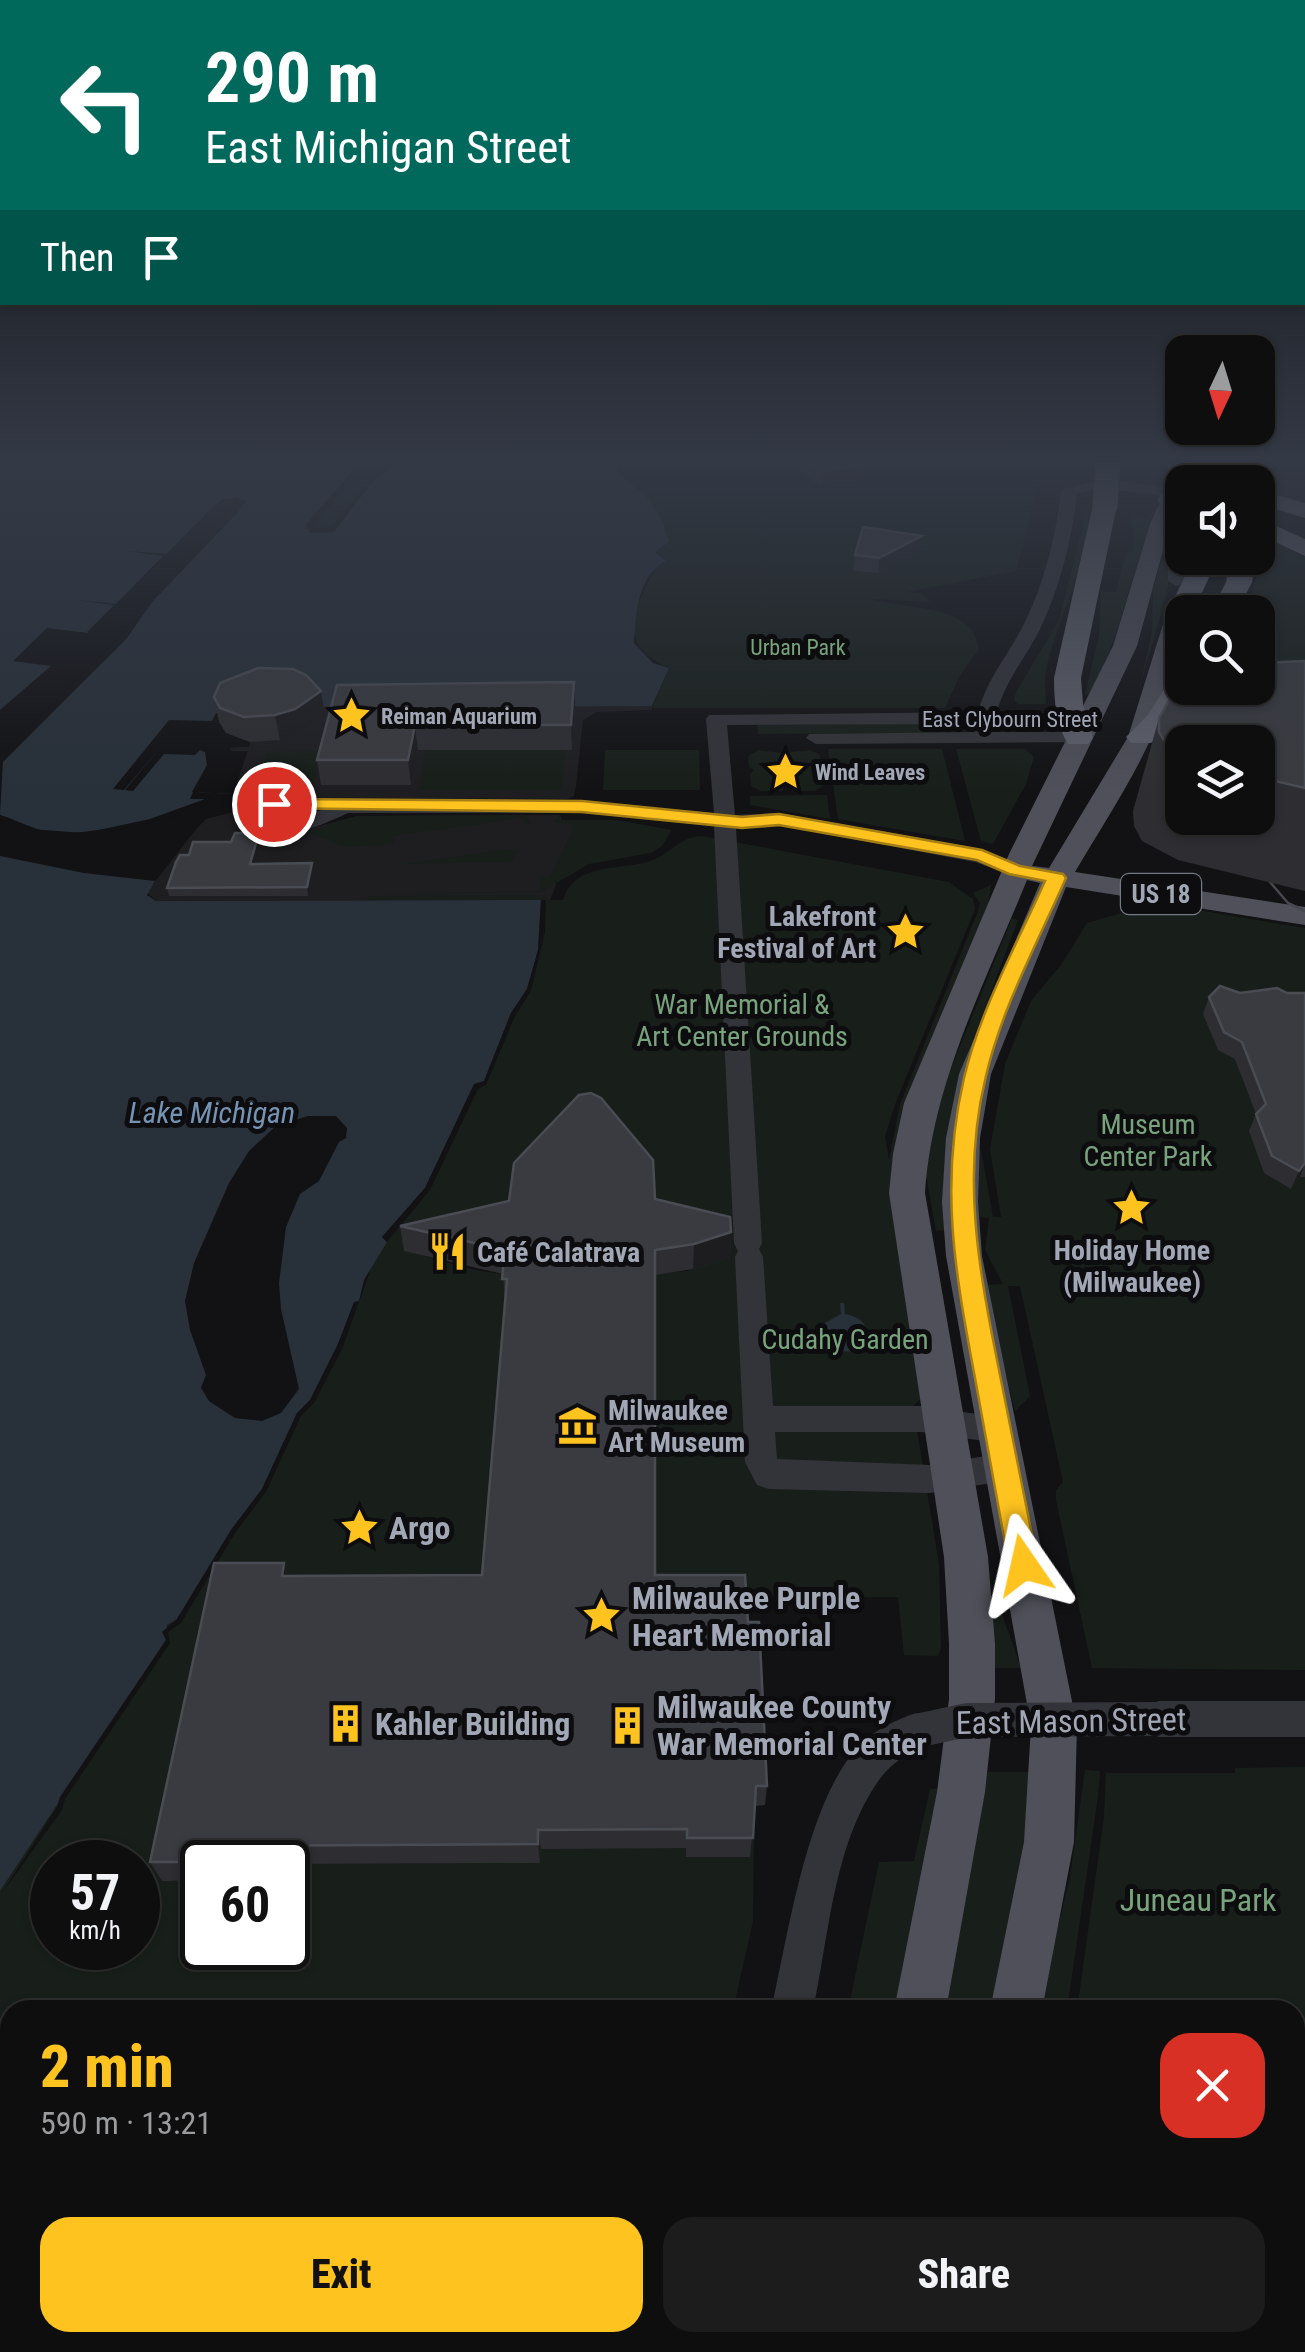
<!DOCTYPE html>
<html lang="en">
<head>
<meta charset="utf-8">
<style>
	:root { --surface:#0e0e0f; --page:#1c1c1d; --text:#f1f3f6; --muted:#9b9c9e; --line:#2e2e2f; --accent:#ffc31f }
	body { margin:0; font-family:"Roboto Condensed",sans-serif; background:var(--page); color:var(--text); height:100vh; display:flex; flex-direction:column; font-size:38px; white-space:nowrap }
	* { box-sizing:border-box; margin:0 }
	p { font-size:32px; color:var(--muted) }
	.icon { flex:none; width:55px; height:55px; fill:none; stroke:currentColor; stroke-width:2; stroke-linecap:round; stroke-linejoin:round }
	.map { position:relative; flex:1; overflow:hidden }
	.side { position:absolute; left:0px; top:2000px; width:1305px; height:352px; display:flex; flex-direction:column; background:var(--surface); border-radius:30px 30px 0 0; box-shadow:0 2px 8px #0004,0 0 0 2px var(--line) }
	.side>* { flex:none }
	.guide { position:absolute; left:0px; top:0px; width:1305px; height:305px; box-shadow:0 2px 8px #0004,0 0 0 2px var(--line); background:#00695c; color:#fff; overflow:hidden }
	.needle { width:65px; rotate:184deg }
	.fabs { position:absolute; left:1165px; top:335px; display:grid; gap:20px }
	.fabs a { display:grid; place-items:center; width:110px; height:110px; border-radius:20px; background:var(--surface); box-shadow:0 2px 8px #0004,0 0 0 2px var(--line); font-size:50px }
	.speed { position:absolute; left:30px; top:1840px; display:flex; gap:20px; font-size:50px; font-weight:700; text-align:center }
	.speed>* { display:grid; place-content:center; width:130px; height:130px; border-radius:50%; background:var(--surface); box-shadow:0 2px 8px #0004,0 0 0 2px var(--line); line-height:1 }
	.speed small { font-size:25px; font-weight:400 }
	.speed .limit { border:5px solid #111; border-radius:15px; background:#fff; color:#111 }
	.pin { position:absolute; display:grid; place-items:center; width:85px; height:85px; color:#fff; margin:-42px; border:5px solid #fff; border-radius:50%; box-shadow:0 2px 10px #0007 }
	.me { position:absolute; width:110px; margin:-55px; rotate:349deg; stroke-linejoin:round; filter:drop-shadow(0 0 8px #0008) }
	.turn { display:flex; align-items:center; gap:35px; height:210px; padding:0 40px; font-size:45px }
	.turn .icon { width:130px; height:130px; stroke-width:2.5 }
	.turn b { display:block; font-size:70px; line-height:85px }
	.then { display:flex; align-items:center; height:95px; padding:0 40px; background:#0003; gap:20px; font-size:38px }
	.round { display:grid; place-items:center; flex:none; width:105px; height:105px; border-radius:30px; background:var(--page) }
	.headline { display:flex; align-items:center; justify-content:space-between; height:170px; padding:0 40px }
	h1 { font-size:60px; font-weight:800; line-height:75px; color:var(--accent) }
	.action { display:flex; gap:20px; margin-top:auto; padding:20px 40px }
	.action a { flex:1; height:115px; border-radius:30px; background:var(--accent); color:#111; font-size:40px; font-weight:800; line-height:115px; text-align:center }
	.action a+a { background:var(--page); color:var(--text) }
	.map>svg:first-child { display:block }
</style>
</head>
<body>
<div class="map">
<svg width="1305" height="2352" viewBox="0 0 1305 2352">
	<rect width="100%" height="100%" fill="#121214"/>
	<path fill="#1e1e21" d="M1214 463H1305V507L1258 496V482H1220Z
		M317 706H652V710L597 712 583 720 576 786 574 796 568 799 233 797 247 752 232 751 229 747Z
		M233 812 277 837 357 816 560 815 555 822 576 824 551 876 556 885 550 900 156 901 147 892 197 828 206 819Z"/>
	<path fill="#181f1a" fill-rule="evenodd" d="M355 463H397L386 469 334 532 321 534 306 525Z
		M617 463C658 463 701 472 741 463H1044L1016 571 907 592 921 593 930 602 870 599C924 612 971 605 979 649L959 677 945 708H652L669 668C632 651 625 631 643 593 649 581 653 568 665 561L655 550 668 542Z
		M1089 501C1103 539 1051 629 1046 672 1044 682 1046 694 1046 704H1018L1014 700 1016 692 1059 620Z
		M1148 513H1153L1114 640 1091 694H1085L1099 635 1101 591 1116 592 1125 555 1132 551 1136 528 1129 526 1135 516 1146 518Z
		M1168 536V588L1139 691 1152 632 1153 589Z
		M1269 538 1305 557V701L1258 688 1259 608 1252 591Z
		M930 723 933 733 758 734 757 724Z
		M828 749H942L965 841 838 819Z
		M956 749H1025L1034 757 1026 784 993 844 981 841Z
		M426 750H565L562 790H419Z
		M605 750H699L700 790H603Z
		M759 750 783 753 810 750 820 755 821 767 817 771 822 774 824 785 815 791H792L791 778H783V791H761L751 786 750 774 754 770 749 767 748 756Z
		M322 751 312 790 255 791 267 752Z
		M819 795H827L830 819 750 805V796Z
		M519 815 527 816 531 823 525 824 522 818 393 836 394 844 345 847 308 832 357 816Z
		M560 815 562 820H616L672 830 662 846 651 853 589 864 541 892 380 894 539 891 541 876H551L575 825 554 822Z
		M702 836 949 882 973 899 975 909 896 1102 885 1136 889 1160 900 1104 977 914 980 903 973 893 991 885 987 914 905 1120 923 1397 913 1406 939 1564 941 1648 938 1656 904 1655 898 1597 656 1598 655 1274 687 1271 729 1256 655 1226 653 1185 418 1254 474 1270 508 1275 486 1598 223 1587 163 1880 202 1881V1948H288V1864L540 1863 541 1849 686 1830 687 1857H750L749 1830H754L753 1921 733 2010H10V2342L561 2343 555 2352H0V1891L162 1632 360 1300 382 1237 540 900H368V896L544 895 550 900H563C576 860 622 872 653 860 673 852 679 837 702 836ZM52 1862H138V1948H52Z
		M508 849 517 850 512 862 401 864Z
		M1156 903 1305 928V1670L1092 1668 1056 1500V1490L1063 1482 1020 1286H1008L1030 1396 1015 1411 984 1285 1003 1284 985 1250 989 1218 976 1217 977 1150H981L993 1217H1001L990 1149 1005 1064 1031 1001 1061 965 1087 923Z
		M1012 918 1018 920 962 1069 947 1230 936 1231 924 1164 941 1093Z
		M987 1597H996L1021 1668H991Z
		M1305 1767V2352H1028L1029 2342H1295V2010H1077L1104 1817 1106 1773H1235V1768Z
		M1085 1770 1100 1771 1098 1796 1067 2010H1038L1070 1877Z
		M983 1772H1032L1029 1835 994 2010H945Z
		M930 1789H939L901 2010H848L879 1862 914 1861Z"/>
	<path fill="#283039" d="M0 463H355L353 471 310 519 306 529 334 531 373 481 397 463H617V471C648 500 656 499 669 542L655 552 666 561C637 576 636 614 634 643L653 663 669 668 652 706 268 707 261 711 249 747 230 748 232 751H248L233 794 193 792 190 799H205L203 802C172 817 83 838 50 832 31 829 17 820 0 815L3 760 126 639 152 601 246 501 222 499 215 505 88 633 47 628 13 661 51 666 0 710Z
		M0 856 84 873 155 881 147 895 156 901 541 900 538 950 527 989 511 1013 484 1081 474 1085 425 1188 382 1237 387 1242 364 1280 359 1301 354 1303 338 1344 310 1400 297 1413 262 1489 231 1530 177 1619 167 1625 166 1640 0 1891Z
		M840 1303H844L845 1314C860 1317 871 1325 867 1341 854 1357 834 1354 822 1338L823 1324 841 1314Z"/>
	<path fill="#121214" d="M355 463 361 464 357 474 313 528 331 527 376 471 386 463H397L373 481 334 532 310 533 306 525 353 471Z
		M236 497 246 501 238 512 153 601 126 639 0 765V756L13 746 15 739 122 635 149 597 239 502 218 508 94 633 87 632 114 605 76 600 116 604 163 556 127 551 167 554 215 505Z
		M216 713H222L252 738 249 747 230 748 232 751H248L233 794 192 792 207 765 205 752 200 750 195 755 164 754 133 791 125 790 161 747 124 790 113 789 169 720 212 721Z
		M205 799H210L207 805 197 811 86 838 28 833 0 821V815L29 829 85 833 150 819Z
		M541 900H546L545 932 531 991 515 1016 486 1085 478 1089 430 1190 387 1242 382 1237 425 1188 474 1084 484 1081 511 1013 527 989 538 950Z
		M308 1116H336L347 1128 346 1138 339 1142 319 1181 300 1194 286 1227 279 1283 281 1309 299 1389 281 1413 262 1421 235 1418 209 1401 201 1388 206 1375 190 1330 185 1301 194 1263 229 1183 249 1151 276 1126Z
		M359 1301 343 1347 314 1403 301 1416 266 1492 235 1533 181 1623 168 1632 170 1643 65 1799 62 1810 0 1896 57 1807 60 1797 166 1640 162 1632 177 1619 231 1530 262 1489 297 1413 310 1400 338 1344 354 1302Z"/>
	<g fill="none" stroke-linecap="round" stroke-linejoin="round">
		<path stroke="#2f3034" stroke-width="25" stroke-dasharray="25 12" stroke-linecap="butt" d="M1258 518 1267 519"/>
		<path fill="#333439" fill-rule="evenodd" d="M1200 463H1216L1213 482H1197Z
			M1106 478 1180 490 1186 581 1177 586 1168 581V497L1106 488 1077 493C1072 540 1060 587 1040 629 1026 657 1005 681 997 712H1091L1101 718 1091 724H995L994 732H1078L1088 738 1085 742 816 744 806 738 809 734 975 732V724L727 725 735 815 779 813 981 849 1027 870 1016 877 975 862 779 825 736 828 762 1243 759 1249 763 1257 773 1406H922L998 1417 1009 1420 1014 1430 1009 1440 998 1443 922 1432H775L777 1459 930 1465 1004 1453 1015 1457 1020 1467 1015 1477 1004 1481 930 1493 769 1489 757 1485 745 1462 735 1257 738 1251 734 1243 714 826 582 813H348C315 828 274 848 245 814L263 801 291 796 345 801H582L714 813 706 719 709 715 978 712C986 681 1007 656 1022 628 1044 585 1056 537 1061 490ZM291 809 321 810 288 821 269 814Z
			M1159 1701H1305V1737H1159L1146 1732 1141 1719 1146 1706Z
			M916 1713 929 1718 934 1731C927 1749 909 1751 894 1764 884 1772 877 1782 870 1794 833 1856 828 1940 813 2010H771C788 1936 806 1805 857 1748 873 1730 894 1721 916 1713Z
			M614 2342H662L658 2352H610Z"/>
		<path fill="#4f5059" fill-rule="evenodd" d="M1174 487 1181 489 1182 497 1170 524 1137 646 1032 866 1049 868 1128 737 1164 621 1176 614 1182 616C1182 709 1121 794 1075 872L1305 907V925L1066 887 991 1074 980 1138 978 1202 982 1256 1077 1726 1074 1842 1042 2010H990L1024 1842 1031 1726 946 1256 942 1202 946 1138 959 1074 1040 883 1027 880C986 981 932 1083 925 1193L988 1557 995 1644V1699L985 1792 946 2010H894L937 1792 949 1699V1644L944 1557 889 1193 893 1154 904 1103 1009 854 1113 646 1150 524 1164 493Z
			M800 2342H860L857 2352H797Z
			M902 2342H962L960 2352H900Z"/>
		<path fill="#5f616b" fill-rule="evenodd" d="M1219 463H1241L1245 482H1223Z
			M1262 491 1305 503V518L1258 504V492Z
			M1169 493 1182 496V510L1161 505 1157 500 1161 495Z
			M1105 498 1117 505 1081 678 1083 704 1093 738 1088 744H1068C1056 725 1054 701 1054 678L1093 505Z
			M1258 518 1305 539V556L1258 534Z
			M1194 558H1218L1193 612H1182V627H1167L1163 621Z
			M1232 558H1256L1252 582 1237 612H1211L1226 582Z
			M1182 675V688H1193L1169 726 1151 743H1131L1126 737 1148 715 1172 677Z"/>
		<path stroke="#46474f" stroke-width="2.5" d="M1270 882 1288 903 1305 911"/>
		<path stroke="#333439" stroke-width="34" d="M916 1731 967 1720 1159 1719"/>
		<path stroke="#5f616b" stroke-width="25" d="M1179 463 1197 482
			M1105 505 1108 463"/>
	</g>
	<path fill="#2e2e32" fill-rule="evenodd" d="M788 463H862L864 480 821 486Z
		M920 551 878 573 853 571 855 555Z
		M1305 661V891L1178 860 1142 841 1134 826 1133 811 1159 718ZM1182 742H1258V818H1182Z
		M574 682 575 706 572 750H418L411 785H321L317 760 337 685Z
		M214 697 325 716 299 734 280 740 250 742 226 733 219 722Z
		M261 841 255 863 314 872 308 896H169L167 888 189 855Z
		M1240 993H1305V1177H1300L1291 1189 1264 1173 1249 1131 1256 1114 1235 1059 1218 1050 1203 1014 1209 997Z
		M655 1199 731 1232 730 1258 693 1269 655 1275V1575L748 1622 767 1786 765 1805 755 1806 750 1857H686V1848L541 1849 540 1863 288 1864V1862H202V1880L162 1881 150 1862 289 1576 482 1575 505 1303 503 1274 404 1251 400 1226Z"/>
	<path fill="#1d1d20" d="M865 465 864 480 821 486 823 471Z
		M922 536 920 551 878 573 879 558Z
		M574 682 575 706 572 750 571 725Z
		M321 691 325 716 299 734 280 740 275 715Z
		M415 725 418 750 411 785 408 760Z
		M259 833 261 841 253 872 250 864Z
		M312 863 314 872 308 896 307 887Z
		M1305 1163 1300 1177 1291 1189 1299 1171Z
		M731 1232 730 1258 693 1269 694 1244Z
		M284 1563 293 1586 282 1576Z
		M538 1830 541 1849 540 1863 538 1844Z
		M233 1846 243 1862H231Z"/>
	<path fill="#3a3b40" stroke="#4a4c53" stroke-width="2.5" d="M810 463H862L865 465 823 471Z
		M863 527 922 536 879 558 855 555Z
		M1305 661V788L1258 777V742H1182V754L1168 747 1159 732V718L1182 677V688H1258V663Z
		M258 668 293 669 306 675 321 691 295 709 275 715 244 717 220 708 214 697 220 683Z
		M574 682 571 725H415L408 760H317L337 685Z
		M235 833H259L250 864 312 863 307 887 167 888 176 862 180 855H189L193 842H231Z
		M1220 986 1240 993 1277 988 1287 993H1305V1163L1299 1171 1272 1156 1256 1114 1266 1104 1242 1042 1224 1032 1209 997Z
		M591 1093 601 1098 653 1160 655 1199 730 1217 731 1232 694 1244 655 1250V1575H745L748 1622H759L767 1786H756L753 1838H687V1829L538 1830V1844L233 1846 231 1862H150L214 1563H284L282 1576 482 1575 507 1279H502L505 1250 400 1226 509 1201 514 1163 579 1095Z"/>
	<linearGradient id="sky" x2="0" y2="1"><stop stop-color="#0a0a0b"/><stop offset="0.58" stop-color="#333945"/><stop offset="1" stop-color="#333945" stop-opacity="0"/></linearGradient>
	<rect width="1305" height="793" fill="url(#sky)"/>
	<path fill="#ffc31f" stroke="#a67f14" stroke-width="2.5" d="M274 799 582 801 742 817 779 814 982 850 1020 866 1063 874 1066 878C1038 942 1002 1007 986 1076 961 1177 979 1270 999 1370 1012 1435 1025 1500 1038 1565L1033 1574 1024 1578 1014 1574 1009 1565C998 1502 986 1440 975 1378 955 1272 939 1185 964 1078 980 1010 1017 944 1045 881L1009 874 977 860 779 825 742 828 582 812 268 808 265 804Z"/>
	<defs>
		<symbol id="sight-bare" viewBox="-9 -9 18 18"><path d="M0-6L1.8-2.2L6-1.7L2.9 1.2L3.7 5.4L0 3.3L-3.7 5.4L-2.9 1.2L-6-1.7L-1.8-2.2Z" fill="#ffc31f" stroke="#0d0d0f" stroke-width="2.5" paint-order="stroke"/></symbol>
		<symbol id="restaurant-bare" viewBox="-9 -9 18 18"><path d="M-5-6h1v4h1v-4h1v4h1v-4h1v5L-1.5 .5V6h-2V.5L-5-1ZM5-6V6H3V1.5H1.5Q1.5-4 5-6Z" fill="#ffc31f" stroke="#0d0d0f" stroke-width="2.5" paint-order="stroke"/></symbol>
		<symbol id="museum-bare" viewBox="-9 -9 18 18"><path d="M0-6L6-3V-2H-6V-3ZM-5-1h2V3h-2ZM-1-1h2V3h-2ZM3-1h2V3H3ZM-6 4H6V6H-6Z" fill="#ffc31f" stroke="#0d0d0f" stroke-width="2.5" paint-order="stroke"/></symbol>
		<symbol id="building-bare" viewBox="-9 -9 18 18"><path d="M-4-6H4V6H1V3H-1V6H-4ZM-2.5-4.3h1.7v1.8h-1.7ZM.8-4.3h1.7v1.8H.8ZM-2.5-1h1.7V.8h-1.7ZM.8-1h1.7V.8H.8Z" fill="#ffc31f" stroke="#0d0d0f" stroke-width="2.5" paint-order="stroke"/></symbol>
	</defs>
	<g fill-rule="evenodd">
		<use href="#sight-bare" x="324" y="688" width="55" height="55"/>
		<use href="#sight-bare" x="758" y="744" width="55" height="55"/>
		<use href="#sight-bare" x="878" y="904" width="55" height="55"/>
		<use href="#sight-bare" x="1104" y="1180" width="55" height="55"/>
		<use href="#restaurant-bare" x="420" y="1224" width="55" height="55"/>
		<use href="#museum-bare" x="550" y="1398" width="55" height="55"/>
		<use href="#sight-bare" x="332" y="1500" width="55" height="55"/>
		<use href="#sight-bare" x="574" y="1588" width="55" height="55"/>
		<use href="#building-bare" x="318" y="1696" width="55" height="55"/>
		<use href="#building-bare" x="600" y="1698" width="55" height="55"/>
	</g>
	<g text-anchor="middle" dominant-baseline="central" stroke-width="10" stroke-linejoin="round" paint-order="stroke">
		<g font-size="22" fill="#78a37d" stroke="#0d0d0f">
			<text x="798" y="647">Urban Park</text>
		</g>
		<g font-size="22" font-weight="bold" fill="#a2a7b6" stroke="#0d0d0f" text-anchor="start">
			<text x="381" y="716">Reiman Aquarium</text>
			<text x="815" y="772">Wind Leaves</text>
		</g>
		<g font-size="22" fill="#a2a7b6" stroke="#0d0d0f">
			<text x="1010" y="719">East Clybourn Street</text>
		</g>
		<rect fill="#0d0d0f" stroke="#757984" stroke-width="2.5" x="1121" y="874" width="80" height="40" rx="8"/>
		<g font-size="25" font-weight="bold" fill="#a2a7b6">
			<text x="1161" y="894">US 18</text>
		</g>
		<g font-size="28" font-weight="bold" fill="#a2a7b6" stroke="#0d0d0f" text-anchor="start">
			<text x="876" y="916" text-anchor="end">Lakefront<tspan x="876" dy="32">Festival of Art</tspan></text>
			<text x="1132" y="1250" text-anchor="middle">Holiday Home<tspan x="1132" dy="32">(Milwaukee)</tspan></text>
			<text x="477" y="1252">Café Calatrava</text>
			<text x="608" y="1410">Milwaukee<tspan x="608" dy="32">Art Museum</tspan></text>
		</g>
		<g font-size="28" fill="#78a37d" stroke="#0d0d0f">
			<text x="742" y="1004">War Memorial &amp;<tspan x="742" dy="32">Art Center Grounds</tspan></text>
			<text x="1148" y="1124">Museum<tspan x="1148" dy="32">Center Park</tspan></text>
			<text x="845" y="1339">Cudahy Garden</text>
		</g>
		<g font-size="30" font-style="italic" fill="#7693b4" stroke="#0d0d0f">
			<text x="212" y="1112">Lake Michigan</text>
		</g>
		<g font-size="32" font-weight="bold" fill="#a2a7b6" stroke="#0d0d0f" text-anchor="start">
			<text x="389" y="1528">Argo</text>
			<text x="632" y="1598">Milwaukee Purple<tspan x="632" dy="37">Heart Memorial</tspan></text>
			<text x="657" y="1707">Milwaukee County<tspan x="657" dy="37">War Memorial Center</tspan></text>
			<text x="375" y="1724">Kahler Building</text>
		</g>
		<g font-size="32" fill="#a2a7b6" stroke="#0d0d0f">
			<text transform="translate(1071 1721) rotate(-1)">East Mason Street</text>
		</g>
		<g font-size="32" fill="#78a37d" stroke="#0d0d0f">
			<text x="1198" y="1900">Juneau Park</text>
		</g>
	</g>
</svg>
<div class="fabs">
<a><svg class="needle" viewBox="-14 -14 28 28"><path d="M0-13l5 13h-10z" fill="#e53935"/><path d="M0 13l5-13h-10z" fill="#9b9c9e"/></svg></a>
<a><svg class="icon" aria-label="sound" viewBox="0 0 24 24"><path d="M4 9h4l5-4v14l-5-4H4zM17 9q2 3 0 6"/></svg></a>
<a><svg class="icon" aria-label="search" viewBox="0 0 24 24"><circle cx="10" cy="10" r="6"/><path d="M15 15l6 6"/></svg></a>
<a><svg class="icon" aria-label="layers" viewBox="0 0 24 24"><path d="M12 4l9 5-9 5-9-5zM3 14l9 5 9-5"/></svg></a>
</div>
<div class="speed"><div>57<small>km/h</small></div><div class="limit">60</div></div>
<div class="pin" style="left:274px;top:804px;background:#d93025"><svg class="icon" aria-label="arrive" viewBox="0 0 24 24"><path d="M6 21V4h12l-3 4 3 4H6"/></svg></div>
<svg class="me" style="left:1024px;top:1565px" viewBox="-20 -20 40 40"><path d="M0-17L14 15 0 8-14 15z" fill="#ffc31f" stroke="#fff" stroke-width="4"/></svg>
<div class="guide">
<div class="turn"><svg class="icon" aria-label="left" viewBox="0 0 24 24"><path d="M17 20v-9H6M10 6l-5 5 5 5"/></svg><div><b>290 m</b>East Michigan Street</div></div>
<div class="then">Then<svg class="icon" aria-label="arrive" viewBox="0 0 24 24"><path d="M6 21V4h12l-3 4 3 4H6"/></svg></div>
</div>
<section class="side">
<div class="headline"><div><h1>2 min</h1><p>590 m · 13:21</p></div><a class="round" style="background:#d93025;color:#fff"><svg class="icon" aria-label="close" viewBox="0 0 24 24"><path d="M6 6l12 12M18 6L6 18"/></svg></a></div>
<div class="action"><a>Exit</a><a>Share</a></div>
</section>
</div>
</body>
</html>
